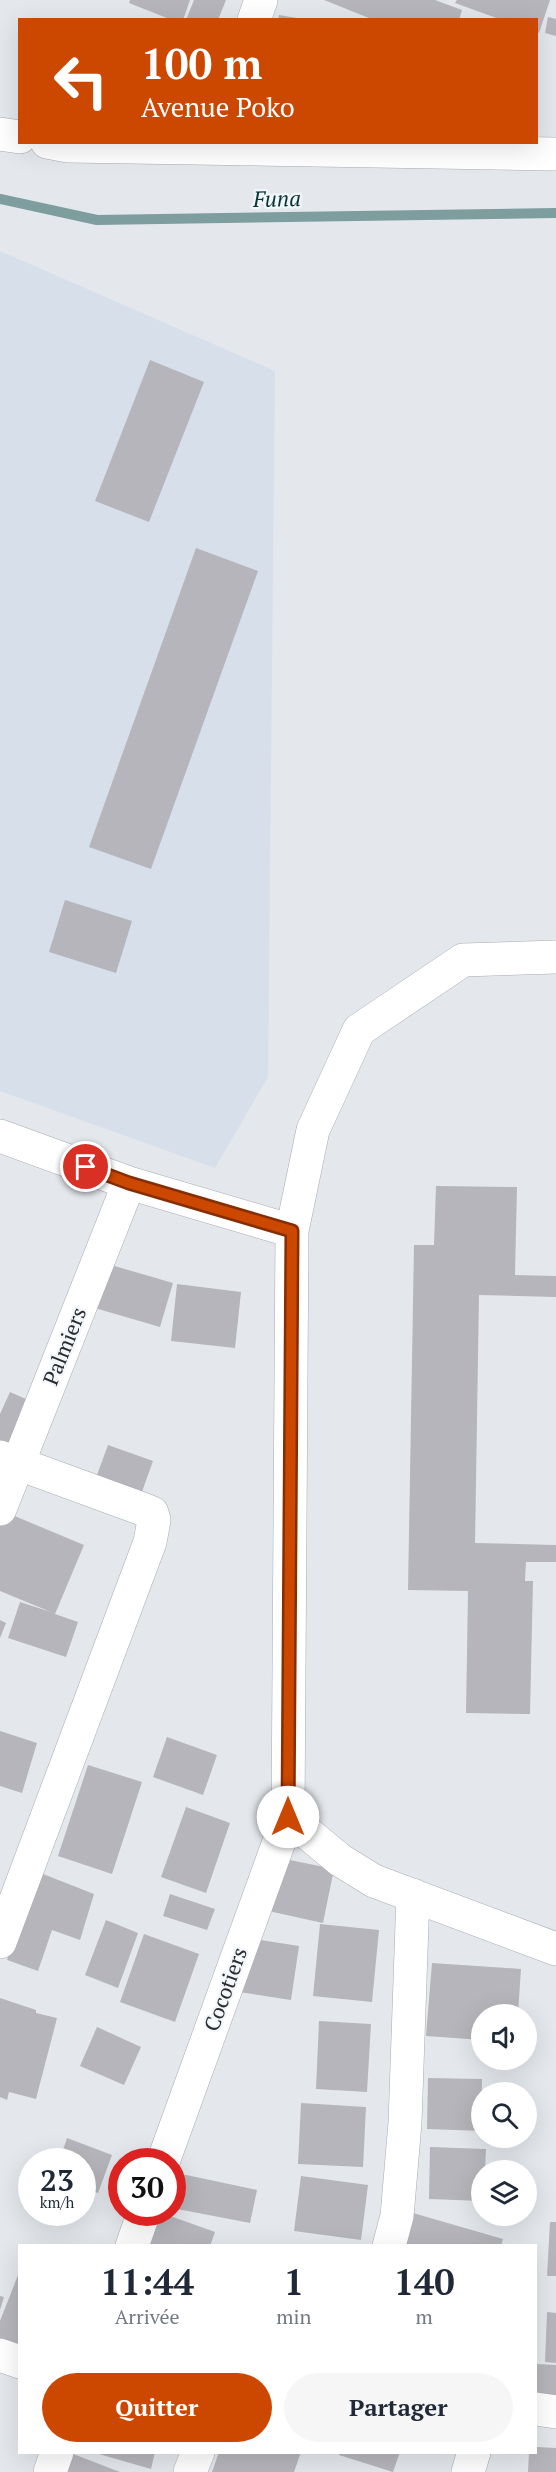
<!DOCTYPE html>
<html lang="fr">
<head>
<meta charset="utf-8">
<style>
	:root { --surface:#fff; --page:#f6f6f7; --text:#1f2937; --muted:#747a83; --accent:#cc4700 }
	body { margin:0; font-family:"PT Serif",serif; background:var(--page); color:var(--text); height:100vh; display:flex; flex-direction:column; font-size:22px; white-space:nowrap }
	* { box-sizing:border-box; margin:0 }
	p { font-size:20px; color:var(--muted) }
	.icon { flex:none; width:33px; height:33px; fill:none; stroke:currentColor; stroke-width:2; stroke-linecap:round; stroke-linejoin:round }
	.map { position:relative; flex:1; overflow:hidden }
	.details { position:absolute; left:18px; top:2244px; width:519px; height:210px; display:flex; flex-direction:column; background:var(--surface); border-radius:0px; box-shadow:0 6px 24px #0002 }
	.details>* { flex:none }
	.guide { position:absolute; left:18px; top:18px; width:520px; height:126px; border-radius:0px; box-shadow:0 6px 24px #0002; background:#cc4700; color:#fff; overflow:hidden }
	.tools { position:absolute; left:471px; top:2004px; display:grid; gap:12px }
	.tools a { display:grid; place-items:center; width:66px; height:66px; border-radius:50%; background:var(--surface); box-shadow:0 6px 24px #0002; font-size:30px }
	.speed { position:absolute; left:18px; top:2148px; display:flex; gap:12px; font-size:30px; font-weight:700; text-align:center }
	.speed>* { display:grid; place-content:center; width:78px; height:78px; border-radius:50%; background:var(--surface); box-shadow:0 6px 24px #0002; line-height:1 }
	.speed small { font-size:15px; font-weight:400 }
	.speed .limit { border:9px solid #d22; background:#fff; color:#111 }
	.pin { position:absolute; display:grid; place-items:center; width:51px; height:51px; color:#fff; margin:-26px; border:3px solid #fff; border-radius:50%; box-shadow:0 2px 6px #0007 }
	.me { position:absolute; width:66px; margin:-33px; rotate:0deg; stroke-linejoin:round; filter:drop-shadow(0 0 4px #0008) }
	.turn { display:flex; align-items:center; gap:21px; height:126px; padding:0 24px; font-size:27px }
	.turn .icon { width:78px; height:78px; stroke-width:2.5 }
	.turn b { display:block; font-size:42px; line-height:51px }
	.eta { display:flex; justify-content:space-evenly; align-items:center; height:102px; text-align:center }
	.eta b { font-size:36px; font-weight:800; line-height:42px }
	.primary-button { display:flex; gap:12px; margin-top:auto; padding:12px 24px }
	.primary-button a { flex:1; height:69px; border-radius:36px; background:var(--accent); color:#fff; font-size:24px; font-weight:800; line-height:69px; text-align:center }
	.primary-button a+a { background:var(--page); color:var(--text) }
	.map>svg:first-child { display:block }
</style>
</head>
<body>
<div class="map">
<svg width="556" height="2472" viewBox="0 0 556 2472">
	<rect width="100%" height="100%" fill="#e4e8ed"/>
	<path fill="#d7dfeb" d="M0 251 275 371 268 1077 215 1168 0 1091Z"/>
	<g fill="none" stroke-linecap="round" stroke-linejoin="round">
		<path stroke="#7d9d9e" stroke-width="10" d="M0 199 97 220 556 213"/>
	</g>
	<path fill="#b5b5bb" d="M130 0H190L183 20H172L129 3Z
		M194 0H226L218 20H186Z
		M324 0H435L462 10 459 20H374Z
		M457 0H550L539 33 537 32V20H502L455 3Z
		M279 15 297 18V20H278Z
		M548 17 556 19V36L545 33Z
		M150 360 204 382 149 522 95 501Z
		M196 548 258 571 151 869 89 847Z
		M65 900 132 921 116 973 49 952Z
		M436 1186 517 1187 515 1275 556 1276V1297L479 1295 475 1543 556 1545V1562H526L525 1581H533L530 1714 466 1713 468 1591 408 1590 414 1245H434Z
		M94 1260 173 1283 160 1327 81 1304Z
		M177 1284 241 1292 235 1348 171 1341Z
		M10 1392 35 1403 13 1455 0 1449V1414Z
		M108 1445 153 1461 139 1500 94 1483Z
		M5 1512 84 1545 55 1614 78 1622 66 1657 8 1638 20 1602 51 1612 0 1591V1524Z
		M0 1620 6 1623 0 1638Z
		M0 1731 37 1743 22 1793 0 1786Z
		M167 1737 217 1755 203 1795 153 1777Z
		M88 1765 142 1782 112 1874 58 1856Z
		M186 1807 230 1823 206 1893 161 1877Z
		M275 1857 334 1869 323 1923 264 1910Z
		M38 1872 94 1894 80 1940 52 1930 38 1971 7 1960Z
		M170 1894 215 1909 207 1930 163 1916Z
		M106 1920 138 1933 118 1988 85 1975Z
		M320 1924 379 1930 372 2002 313 1996Z
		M144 1934 199 1954 175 2022 120 2002Z
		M247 1938 299 1946 291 2000 239 1992Z
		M432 1963 521 1969 518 2014H482V2040L426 2036Z
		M0 1998 36 2010V2013L57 2018 36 2099 9 2092 7 2100 0 2097Z
		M319 2021 371 2024 367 2092 316 2089Z
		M97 2027 141 2047 124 2085 80 2066Z
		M428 2078 482 2079 481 2131 427 2129Z
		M301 2103 366 2107 363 2167 298 2164Z
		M67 2138 112 2155 98 2193 82 2187V2162H59Z
		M430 2147 486 2149 485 2170H482V2201L429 2199Z
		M177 2173 257 2190 250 2223 172 2208Z
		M301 2176 368 2185 361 2240 294 2231Z
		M159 2212 215 2232 210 2246H133Z
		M413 2213 503 2239 501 2246H404Z
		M550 2222H556V2276H547Z
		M20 2270V2348L0 2341V2321Z
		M0 2296 4 2297 0 2310Z
		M547 2312 556 2313V2363L545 2362Z
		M536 2364 556 2365V2397L536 2396Z
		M536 2447 556 2448V2472H528L529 2452H536Z
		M68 2452 120 2472H58Z
		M92 2452H155L151 2469Z
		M219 2452H301L294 2472H212Z
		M340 2452H400L393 2472 339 2455Z"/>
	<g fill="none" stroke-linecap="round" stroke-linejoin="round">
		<defs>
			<path id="minor" d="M254 20 261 0
				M0 134 20 137
				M47 142 68 146 556 154
				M0 1136 129 1183 292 1231
				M0 1457 145 1510 152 1513 154 1520 150 1542 0 1942
				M0 1509 129 1183
				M288 1817 340 1860 374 1881 556 1949
				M163 2162 288 1817 292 1231 313 1130 359 1030 463 960 556 957
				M132 2246 144 2212
				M389 2246 397 2216 405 2123 413 1895
				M0 2355 20 2362
				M536 2409 556 2412
				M50 2472 57 2452
				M190 2472 198 2452
				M468 2472 474 2452"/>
		</defs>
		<use href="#minor" stroke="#a8abb0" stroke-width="34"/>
		<use href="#minor" stroke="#fff" stroke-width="33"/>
	</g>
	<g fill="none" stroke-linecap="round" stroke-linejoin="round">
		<defs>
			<path id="route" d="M86 1167 129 1183 292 1231 288 1817"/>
		</defs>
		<use href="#route" stroke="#852e00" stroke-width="15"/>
		<use href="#route" stroke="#cc4700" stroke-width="10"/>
	</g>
	<g text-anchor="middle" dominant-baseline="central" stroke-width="4.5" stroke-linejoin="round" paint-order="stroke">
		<g font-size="21" fill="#2a2b2d" stroke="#f2f6fb">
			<text transform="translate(64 1346) rotate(-68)">Palmiers</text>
			<text transform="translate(225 1989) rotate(-70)">Cocotiers</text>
		</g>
		<g font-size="22" font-style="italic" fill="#083536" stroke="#f2f6fb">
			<text transform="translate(277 198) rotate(-1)">Funa</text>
		</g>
	</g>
</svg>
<div class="tools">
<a><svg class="icon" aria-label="sound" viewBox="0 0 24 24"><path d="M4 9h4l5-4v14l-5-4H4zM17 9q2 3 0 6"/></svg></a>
<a><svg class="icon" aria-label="search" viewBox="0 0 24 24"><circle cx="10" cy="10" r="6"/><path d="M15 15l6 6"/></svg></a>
<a><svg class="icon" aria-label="layers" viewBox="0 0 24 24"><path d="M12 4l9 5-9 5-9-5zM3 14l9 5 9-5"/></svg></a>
</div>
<div class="speed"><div>23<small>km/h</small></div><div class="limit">30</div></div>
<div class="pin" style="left:86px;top:1167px;background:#d93025"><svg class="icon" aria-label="arrive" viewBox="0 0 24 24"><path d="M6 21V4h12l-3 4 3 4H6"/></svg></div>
<svg class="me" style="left:288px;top:1817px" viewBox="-20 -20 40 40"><circle r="19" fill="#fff"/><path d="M0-13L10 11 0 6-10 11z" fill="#cc4700"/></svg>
<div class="guide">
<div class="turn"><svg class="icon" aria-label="left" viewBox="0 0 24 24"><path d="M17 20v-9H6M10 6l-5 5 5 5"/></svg><div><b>100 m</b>Avenue Poko</div></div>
</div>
<section class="details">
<div class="eta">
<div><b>11:44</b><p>Arrivée</p></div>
<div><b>1</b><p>min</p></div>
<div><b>140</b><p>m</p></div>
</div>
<div class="primary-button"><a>Quitter</a><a>Partager</a></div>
</section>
</div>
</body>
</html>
